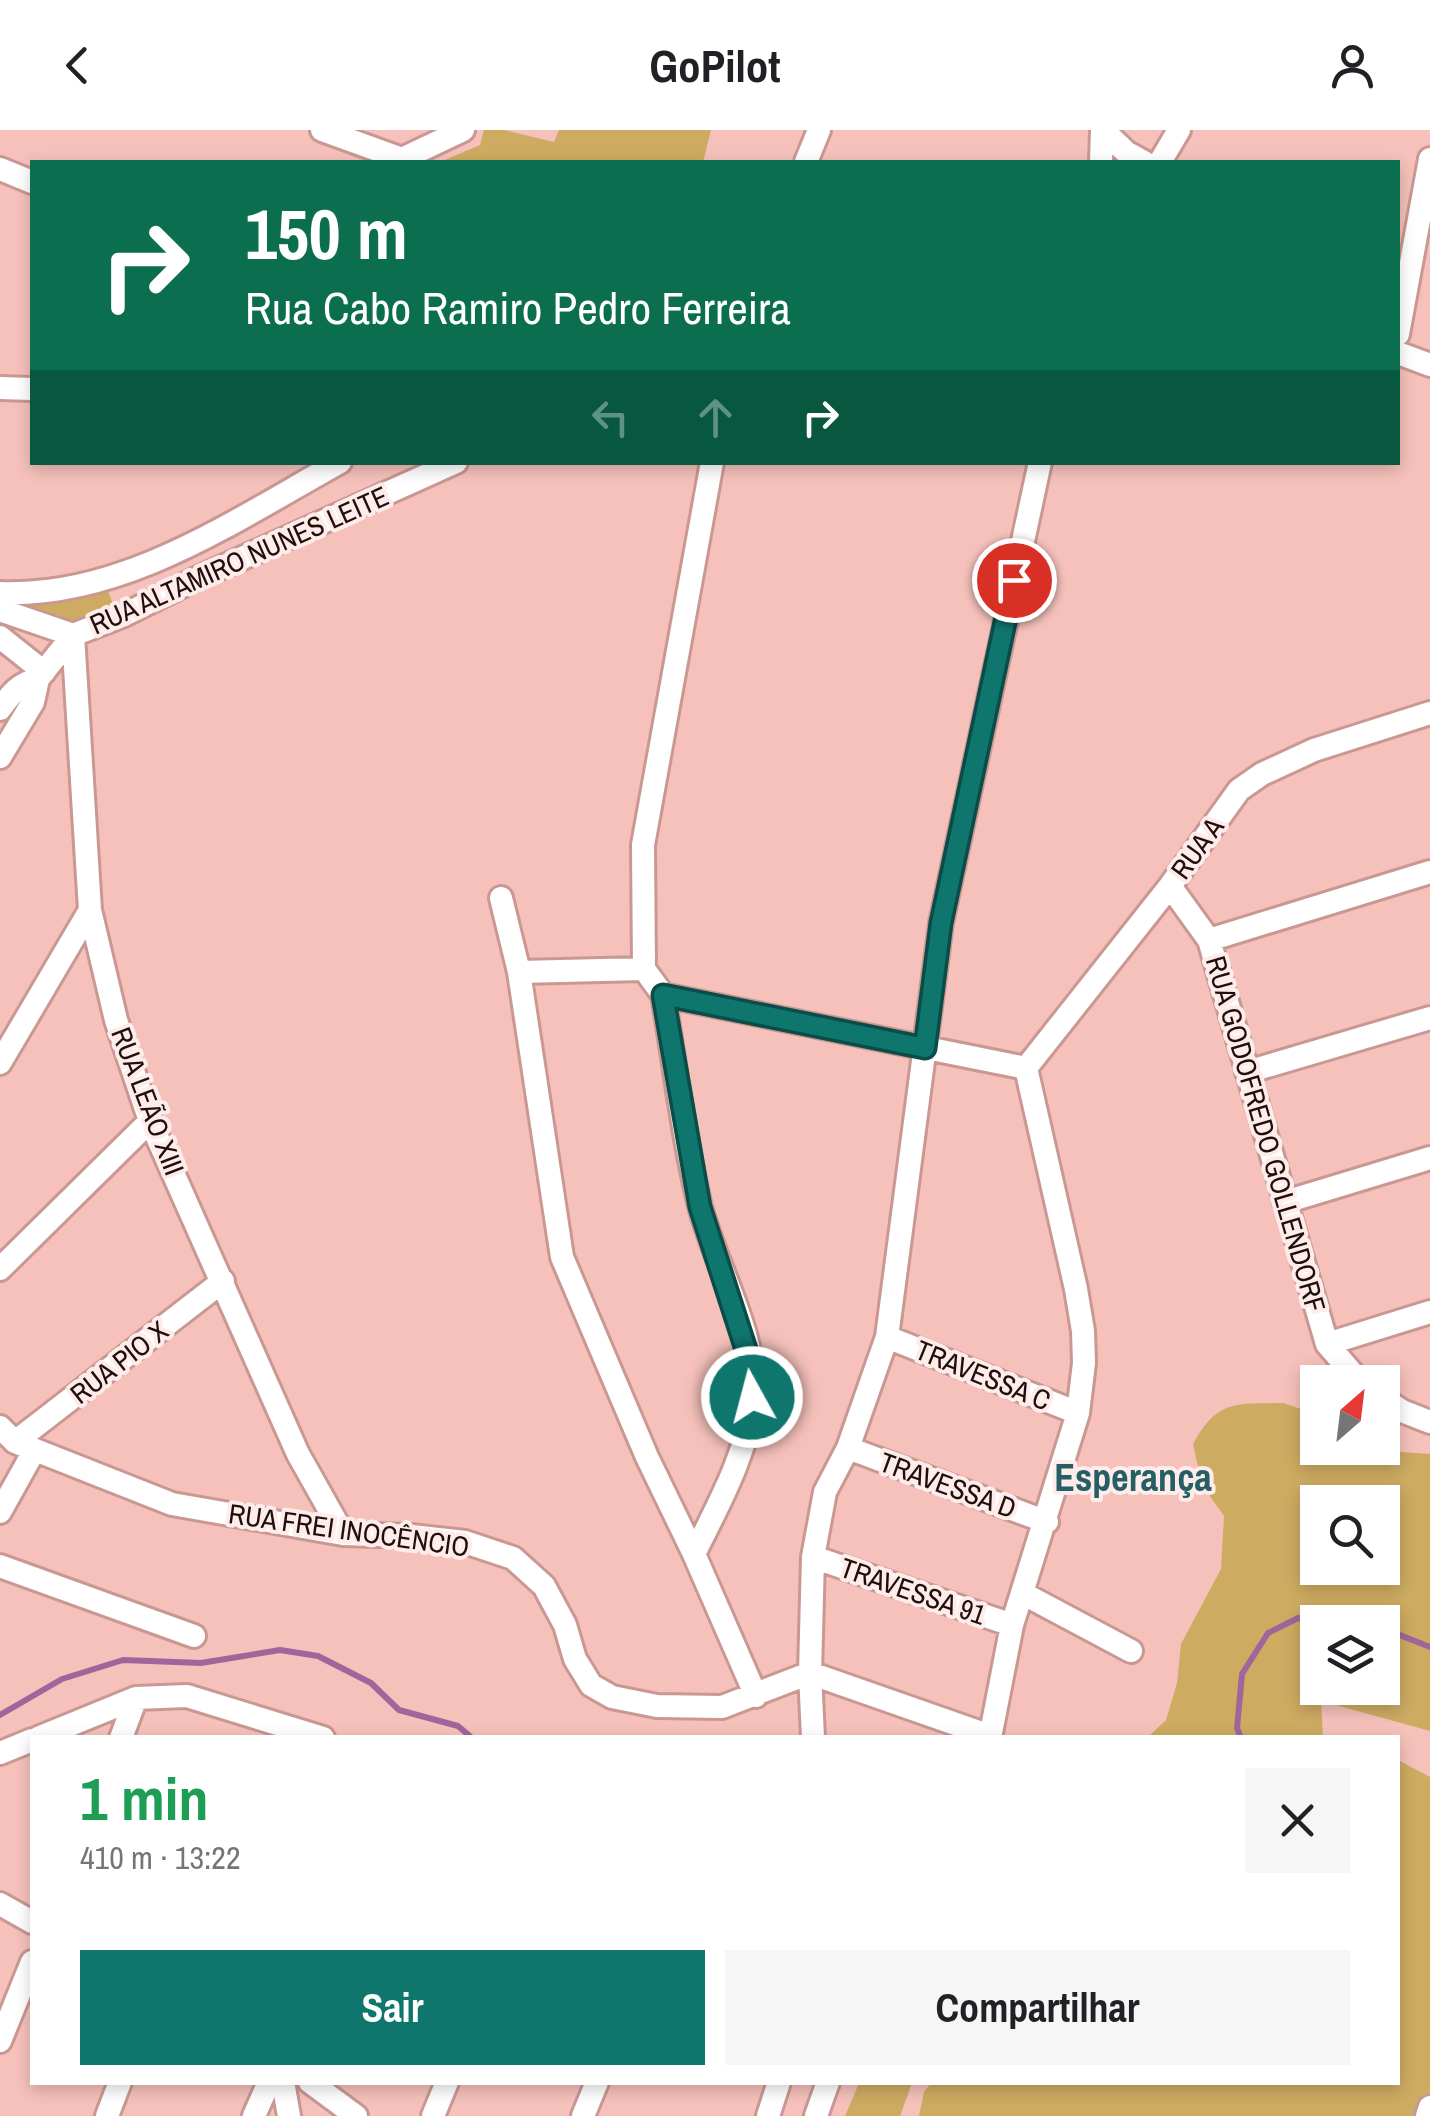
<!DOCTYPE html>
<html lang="pt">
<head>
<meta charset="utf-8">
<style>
	:root { --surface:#fff; --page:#f6f6f6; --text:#202124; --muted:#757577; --accent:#0f766e }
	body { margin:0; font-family:"Archivo Narrow",sans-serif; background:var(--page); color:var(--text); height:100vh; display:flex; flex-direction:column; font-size:38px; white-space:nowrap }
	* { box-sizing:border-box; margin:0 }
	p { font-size:32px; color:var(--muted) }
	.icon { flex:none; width:55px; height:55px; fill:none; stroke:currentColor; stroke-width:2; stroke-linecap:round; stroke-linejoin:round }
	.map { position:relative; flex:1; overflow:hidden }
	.drawer { position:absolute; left:30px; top:1605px; width:1370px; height:350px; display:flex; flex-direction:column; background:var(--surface); border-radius:0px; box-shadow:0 5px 15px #0003 }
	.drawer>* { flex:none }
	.banner { position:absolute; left:30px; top:30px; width:1370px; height:305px; border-radius:0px; box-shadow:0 5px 15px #0003; background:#0b6e4f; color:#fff; overflow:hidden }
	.needle { width:65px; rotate:28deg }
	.controls { position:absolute; left:1300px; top:1235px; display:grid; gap:20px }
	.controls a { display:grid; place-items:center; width:100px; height:100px; border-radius:0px; background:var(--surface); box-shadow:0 5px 15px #0003; font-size:50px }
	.pin { position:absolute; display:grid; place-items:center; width:85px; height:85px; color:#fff; margin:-42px; border:5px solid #fff; border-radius:50%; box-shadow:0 2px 10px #0007 }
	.me { position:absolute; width:110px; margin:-55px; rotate:353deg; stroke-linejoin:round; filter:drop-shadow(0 0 8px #0008) }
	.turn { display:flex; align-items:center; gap:35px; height:210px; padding:0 50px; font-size:45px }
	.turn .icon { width:130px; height:130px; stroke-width:2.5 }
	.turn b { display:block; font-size:70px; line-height:85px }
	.lanes { display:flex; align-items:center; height:95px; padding:0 50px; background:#0003; justify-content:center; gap:50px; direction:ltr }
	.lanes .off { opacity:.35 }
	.round { display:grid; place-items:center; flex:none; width:105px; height:105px; border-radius:0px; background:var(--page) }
	.summary { display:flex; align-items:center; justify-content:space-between; height:170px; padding:0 50px }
	h1 { font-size:60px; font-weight:800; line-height:75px; color:#1e9e55 }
	.cta { display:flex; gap:20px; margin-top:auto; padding:20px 50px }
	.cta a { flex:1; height:115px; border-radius:0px; background:var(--accent); color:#fff; font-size:40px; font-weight:800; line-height:115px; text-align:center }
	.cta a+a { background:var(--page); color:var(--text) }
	header { display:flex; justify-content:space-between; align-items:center; height:130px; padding:0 50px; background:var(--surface); font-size:45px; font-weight:800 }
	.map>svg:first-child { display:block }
</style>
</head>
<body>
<header><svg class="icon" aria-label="back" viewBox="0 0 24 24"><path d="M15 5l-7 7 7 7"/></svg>GoPilot<svg class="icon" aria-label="person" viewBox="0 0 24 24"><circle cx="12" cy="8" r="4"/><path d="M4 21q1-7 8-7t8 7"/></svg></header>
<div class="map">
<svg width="1430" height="1986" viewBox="0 0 1430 1986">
	<rect width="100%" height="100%" fill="#f6c1bb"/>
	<path fill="#cdab61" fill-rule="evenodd" d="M484 0H504L554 12 559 0H711L703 32H440L480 15Z
		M106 456 115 479 55 499 0 468Z
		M1284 1273 1317 1285 1318 1318 1383 1317 1401 1322 1430 1324V1601L1321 1571 1323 1607H1148L1166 1590 1177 1553 1181 1514 1221 1439 1224 1386 1202 1355 1193 1314C1218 1268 1237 1274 1284 1273ZM1318 1372H1382V1438H1318ZM1382 1492V1558H1318V1492Z
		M1398 1630 1430 1647V1986H919L924 1962 931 1953 1398 1952Z
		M859 1953V1952L912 1953 900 1986H845Z"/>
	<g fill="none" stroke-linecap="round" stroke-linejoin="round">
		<path stroke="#a0669c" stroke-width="6" d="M1382 1498 1430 1517
			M0 1585 62 1549 123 1530 201 1533 280 1520 318 1526 371 1553 399 1580 458 1596 472 1608
			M1241 1608 1237 1598 1242 1544 1268 1503 1298 1488 1348 1492"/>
		<defs>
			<path id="minor" d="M322 0 402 29 463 0
				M1103 0 1126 22 1144 32
				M806 32 819 0
				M1101 32 1102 0
				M1160 32 1179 0
				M0 39 32 52
				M1398 204 1430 29
				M1398 223 1430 235
				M0 258 32 259
				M712 332 643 715 644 839 663 865 1026 938
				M0 463C124 468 235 390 340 332
				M0 480 73 505
				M73 505 90 780 116 890 150 991 298 1324 343 1404
				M0 507 44 542
				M38 549 73 505 124 485 200 447 456 332
				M0 579C11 564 19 553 38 549L33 572 0 627
				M1170 756 1209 810 1327 1214 1360 1252
				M501 768 519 842
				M1209 810 1430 742
				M644 839 519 842 562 1127 647 1327 694 1424 756 1566
				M663 865C675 935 683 1007 700 1076 715 1135 758 1206 753 1267 748 1323 718 1375 694 1424
				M0 933 90 780
				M1026 938 1170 756 1239 660 1262 644 1314 620 1430 583
				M1247 942 1430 888
				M1285 1072 1430 1028
				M0 1139 150 991
				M887 1207 1078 1283
				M1327 1214 1430 1182
				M1382 1268 1402 1281 1430 1292
				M0 1297 15 1312 172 1374 343 1404 411 1406 465 1412 513 1428 544 1456 565 1495 575 1529 591 1555 612 1567 657 1576 722 1577 810 1543 990 1606
				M15 1312 223 1151
				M848 1318 1047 1392
				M0 1382 34 1321
				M813 1427 1012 1495
				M0 1436 194 1506
				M1022 1463 1131 1521
				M38 1608 136 1568 187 1566 323 1608
				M121 1608 136 1568
				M813 1608 810 1543 813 1427 825 1362 848 1318 887 1207 941 793 1040 332
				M990 1608 1012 1495 1078 1283 1084 1233 1083 1201 1076 1159 1026 938
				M0 1623 32 1610
				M0 1774 32 1792
				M0 1911 32 1832
				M283 1952 289 1986
				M310 1952 356 1986
				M107 1986 120 1952
				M254 1986 269 1952
				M433 1986 447 1952
				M583 1986 597 1952
				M768 1986 779 1952
				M816 1986 828 1952
				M1427 1986 1430 1977"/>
		</defs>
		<use href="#minor" stroke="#ca9892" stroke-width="28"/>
		<use href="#minor" stroke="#fff" stroke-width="22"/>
	</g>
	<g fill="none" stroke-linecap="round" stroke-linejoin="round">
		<defs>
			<path id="route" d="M752 1267 751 1235 700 1077 663 865 925 918 941 793 1014 450"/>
		</defs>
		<use href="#route" stroke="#0a4d48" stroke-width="25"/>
		<use href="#route" stroke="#0f766e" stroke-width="18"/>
	</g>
	<g text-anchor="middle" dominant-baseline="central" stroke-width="8" stroke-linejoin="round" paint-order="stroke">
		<g font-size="28" fill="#200e0d" stroke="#fdecea">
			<text transform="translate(239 430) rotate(-24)">RUA ALTAMIRO NUNES LEITE</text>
			<text transform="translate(1197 718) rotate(-54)">RUA A</text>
			<text transform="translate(148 971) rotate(69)">RUA LEÃO XIII</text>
			<text transform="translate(1266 1004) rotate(74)">RUA GODOFREDO GOLLENDORF</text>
			<text transform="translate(119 1232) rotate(-38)">RUA PIO X</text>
			<text transform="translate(983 1245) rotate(22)">TRAVESSA C</text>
			<text transform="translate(948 1355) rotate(20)">TRAVESSA D</text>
			<text transform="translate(349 1400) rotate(8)">RUA FREI INOCÊNCIO</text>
			<text transform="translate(913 1461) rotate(19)">TRAVESSA 91</text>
		</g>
		<g font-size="38" font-weight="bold" fill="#255f65" stroke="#fdecea">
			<text x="1133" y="1347">Esperança</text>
		</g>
	</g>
</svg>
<div class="controls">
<a><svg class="needle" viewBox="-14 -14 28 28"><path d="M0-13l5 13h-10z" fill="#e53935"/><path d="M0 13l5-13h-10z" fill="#757577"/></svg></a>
<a><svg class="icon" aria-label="search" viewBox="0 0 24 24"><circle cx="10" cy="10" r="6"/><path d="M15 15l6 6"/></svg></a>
<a><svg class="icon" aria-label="layers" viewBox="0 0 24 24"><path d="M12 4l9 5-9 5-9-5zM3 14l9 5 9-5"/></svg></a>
</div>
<div class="pin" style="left:1014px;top:450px;background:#d93025"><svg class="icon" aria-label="arrive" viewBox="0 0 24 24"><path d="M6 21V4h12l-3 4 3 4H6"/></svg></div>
<svg class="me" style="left:752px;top:1267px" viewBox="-20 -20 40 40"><circle r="17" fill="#0f766e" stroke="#fff" stroke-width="3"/><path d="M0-11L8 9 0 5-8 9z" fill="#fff"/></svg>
<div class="banner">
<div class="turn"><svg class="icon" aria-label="right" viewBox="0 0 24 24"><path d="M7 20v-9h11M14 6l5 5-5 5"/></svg><div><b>150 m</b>Rua Cabo Ramiro Pedro Ferreira</div></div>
<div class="lanes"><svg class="icon off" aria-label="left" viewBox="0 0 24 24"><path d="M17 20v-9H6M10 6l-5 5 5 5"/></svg><svg class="icon off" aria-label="ahead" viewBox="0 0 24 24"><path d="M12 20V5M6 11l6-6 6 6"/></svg><svg class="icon" aria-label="right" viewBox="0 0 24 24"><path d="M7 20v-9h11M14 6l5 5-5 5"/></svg></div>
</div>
<section class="drawer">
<div class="summary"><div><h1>1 min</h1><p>410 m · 13:22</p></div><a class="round"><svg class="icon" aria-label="close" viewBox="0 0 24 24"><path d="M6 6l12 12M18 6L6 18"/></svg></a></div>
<div class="cta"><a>Sair</a><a>Compartilhar</a></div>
</section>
</div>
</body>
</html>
